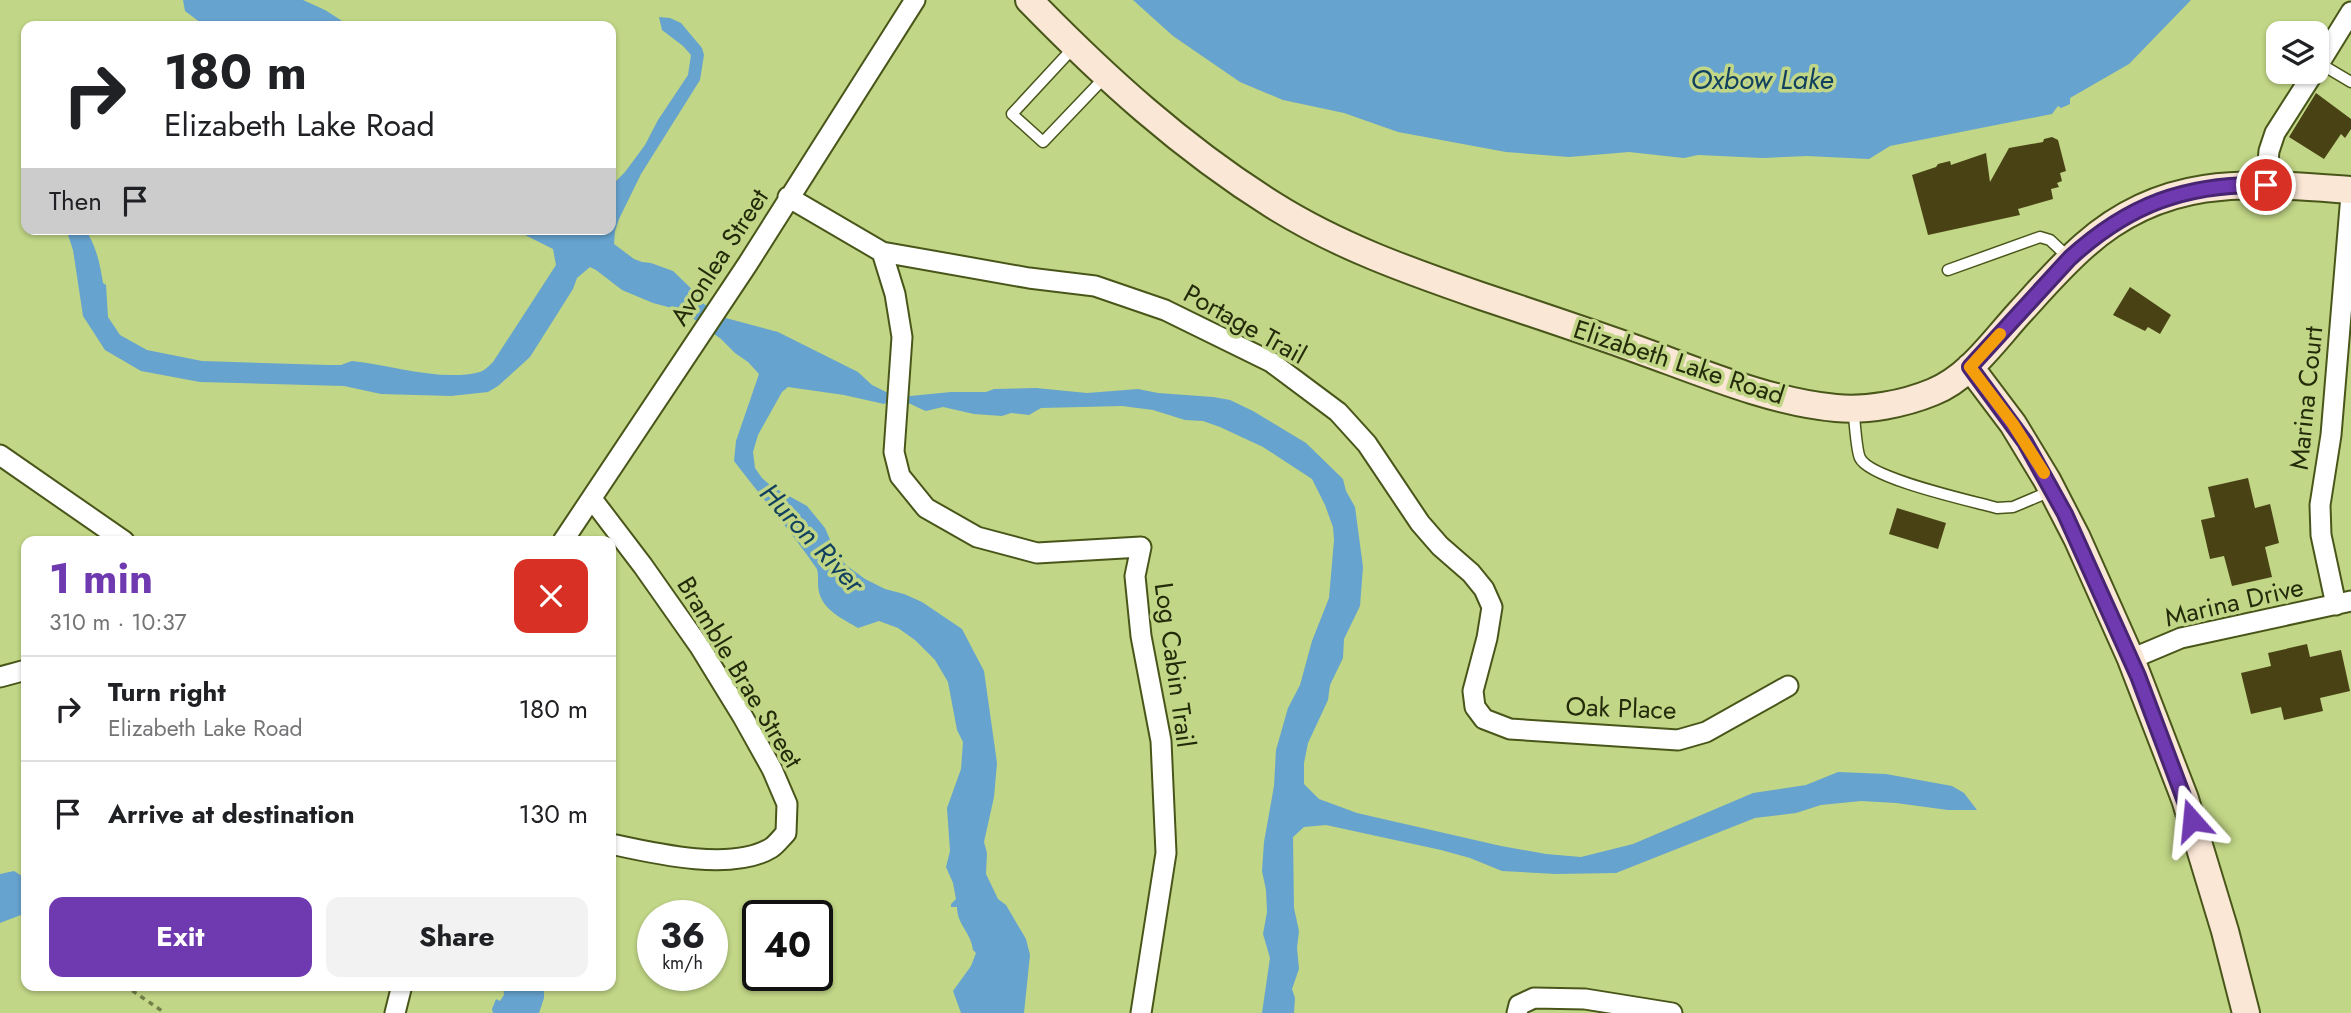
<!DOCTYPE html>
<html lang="en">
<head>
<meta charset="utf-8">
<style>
	:root { --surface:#fff; --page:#f2f2f2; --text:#202124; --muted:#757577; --line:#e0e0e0; --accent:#6f39af }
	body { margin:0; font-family:Jost,sans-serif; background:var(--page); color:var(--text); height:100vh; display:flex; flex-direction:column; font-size:26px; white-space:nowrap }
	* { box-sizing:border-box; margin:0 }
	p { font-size:23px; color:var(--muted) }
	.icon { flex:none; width:38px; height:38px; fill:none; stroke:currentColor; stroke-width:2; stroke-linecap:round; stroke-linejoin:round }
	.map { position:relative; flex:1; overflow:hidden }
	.side { position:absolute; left:21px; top:536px; width:595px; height:455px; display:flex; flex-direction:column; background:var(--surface); border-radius:14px; box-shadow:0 2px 5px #0004 }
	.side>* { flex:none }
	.top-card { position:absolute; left:21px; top:21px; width:595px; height:214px; border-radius:14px; box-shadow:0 2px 5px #0004; background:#fff; color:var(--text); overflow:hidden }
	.controls { position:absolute; left:2266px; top:21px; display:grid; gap:14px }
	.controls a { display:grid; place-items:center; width:63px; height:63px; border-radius:14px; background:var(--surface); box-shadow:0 2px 5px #0004; font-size:35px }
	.speed { position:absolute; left:637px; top:900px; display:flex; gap:14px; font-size:35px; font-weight:700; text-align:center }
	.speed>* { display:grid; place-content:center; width:91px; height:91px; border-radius:50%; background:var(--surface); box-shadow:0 2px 5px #0004; line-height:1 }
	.speed small { font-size:18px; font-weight:400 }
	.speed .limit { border:4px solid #111; border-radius:10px; background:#fff; color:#111 }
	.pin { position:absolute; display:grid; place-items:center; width:60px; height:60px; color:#fff; margin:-30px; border:4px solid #fff; border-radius:50%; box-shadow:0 2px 7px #0007 }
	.me { position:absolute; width:77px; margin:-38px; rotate:342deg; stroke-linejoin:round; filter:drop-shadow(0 0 5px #0008) }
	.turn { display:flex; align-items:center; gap:24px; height:147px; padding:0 28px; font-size:32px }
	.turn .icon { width:91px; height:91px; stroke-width:2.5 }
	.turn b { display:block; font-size:49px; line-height:60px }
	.then { display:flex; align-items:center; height:66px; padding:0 28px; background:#0003; gap:14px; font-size:26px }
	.round { display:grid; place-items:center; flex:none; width:74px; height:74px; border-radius:14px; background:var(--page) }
	.headline { display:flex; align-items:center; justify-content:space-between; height:119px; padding:0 28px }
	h1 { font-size:42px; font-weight:700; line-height:52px; color:var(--accent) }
	.primary-button { display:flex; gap:14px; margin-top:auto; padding:14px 28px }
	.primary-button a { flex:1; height:80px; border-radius:14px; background:var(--accent); color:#fff; font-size:28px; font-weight:700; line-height:80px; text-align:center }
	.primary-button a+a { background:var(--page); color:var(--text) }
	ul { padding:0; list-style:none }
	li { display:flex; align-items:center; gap:21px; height:105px; padding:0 28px; border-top:2px solid var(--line) }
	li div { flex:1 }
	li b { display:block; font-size:26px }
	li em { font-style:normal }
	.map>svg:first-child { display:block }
</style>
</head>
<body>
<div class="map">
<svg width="2351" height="1013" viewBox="0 0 2351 1013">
	<rect width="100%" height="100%" fill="#c1d686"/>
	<path fill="#66a3ce" d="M183 0H303L325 10 350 26H205L185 11Z
		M1133 0H2191L2129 64 2070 98V104L2061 108 2058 106 2052 114 1890 146 1869 159 1807 156 1763 158 1698 155 1684 158 1629 152 1569 157 1506 152 1398 132 1344 113 1283 100 1240 82 1173 36Z
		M659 17 670 18 681 23 702 48 704 55 700 80 641 174 619 219 615 231 614 244 634 259 642 262 651 263 673 271 699 296 704 304 722 317 778 332 858 372 872 385 892 395 910 396 951 392H986L994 389 1036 388 1087 393 1138 389 1158 393 1213 397 1230 400 1253 411 1306 443 1343 479 1346 491 1355 507 1363 567 1360 606 1344 639 1343 658 1330 685 1328 700 1308 743 1304 763V784L1319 799 1357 813 1501 846 1546 854 1581 857 1633 844 1753 793 1806 785 1838 772 1886 774 1952 786 1964 793 1977 810H1948L1896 803 1861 801 1821 805 1796 813 1755 818 1616 873 1556 874 1502 871 1470 858 1441 850 1326 825 1304 827 1293 837 1294 908 1299 931 1297 948 1299 969 1292 989 1295 998 1294 1013H1262L1270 958 1263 934 1267 912 1266 890 1262 871 1264 842 1274 786 1276 750 1288 708 1300 685 1312 641 1329 598 1334 540 1333 527 1325 505 1312 479 1263 447 1220 427 1203 421 1185 420 1153 410 1122 406 1041 408 1029 415 1011 413 1002 416 974 414 943 407 926 411C912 406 900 395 884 404L844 395 788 387 782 392 758 435 753 452 755 468 762 478 771 486 807 506 825 528 835 551 846 565 865 579 885 589 904 594 922 602 962 629 984 671 997 763 994 797 984 842 987 853 986 874 998 899 1006 905 1026 939 1030 955 1024 1013H961L953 991 971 966 976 953 973 950C971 932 957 925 957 907H951V904L956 899 953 883 946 867 950 851 947 808 961 769 963 742 957 730 948 682 935 660 915 640 898 628 879 621 858 628C843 619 823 610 819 592 817 584 819 577 817 569 791 531 762 498 734 461L736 441 759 374 748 362 735 353 721 339 683 311 653 303 622 290 596 270 590 267 577 278 573 289 530 357 498 386 488 392 451 396 381 394 344 386 200 382 141 371 105 350 83 316 73 250 66 229H85C96 245 100 264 103 283L106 285 108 317 120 335 147 350 202 361 328 365H341L352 361C391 365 441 382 480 372 485 370 489 366 493 362L556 265 553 249 513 229H611V186L625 172 645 145 658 120 688 75 691 55 683 46 662 30Z
		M14 871 22 876 26 874V913L0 923V874Z
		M503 985H544V998L539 1013H493L492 1009 496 999 500 1001 504 995Z"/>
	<path fill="#494215" d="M2316 93 2351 119V129L2345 138 2341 134 2324 159 2289 137Z
		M2052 137 2058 140 2066 171 2060 173 2062 181 2057 183 2059 187 2051 189 2053 199 2018 209 2020 215 1928 235 1912 175 1936 167 1938 164 1950 161 1951 165 1986 153 1990 182 2009 148 2043 142 2044 139Z
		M2130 287 2171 315 2160 334 2148 327 2145 331 2113 315Z
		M2248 478 2255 508 2270 504 2279 543 2265 547 2272 577 2232 586 2224 556 2210 559 2201 520 2215 517 2208 487Z
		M1897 508 1946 523 1938 549 1889 534Z
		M2307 644 2310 657 2341 650 2350 691 2320 698 2323 711 2284 720 2281 707 2251 714 2241 673 2271 666 2268 653Z"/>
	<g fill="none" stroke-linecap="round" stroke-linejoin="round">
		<defs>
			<path id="lane" d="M1074 47 1012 114 1043 142 1105 77
				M2319 63 2351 82
				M1948 270 2040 237 2050 240 2069 258
				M1853 409C1855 420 1856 450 1860 458 1870 479 1972 501 1997 508L2013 507 2051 491"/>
			<path id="street" d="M2317 67 2351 12
				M2266 185 2269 151 2275 133 2314 72
				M788 197 882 252 895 294 902 337 894 452 900 476 926 508 977 537 1037 553 1141 547 1135 576 1141 636 1161 741 1166 853 1141 1013
				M882 252 1029 278 1095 286 1165 310 1271 362 1338 412 1367 444 1420 523 1440 546 1471 573 1484 589 1492 607 1487 638 1473 691 1475 707 1484 719 1510 729 1678 740 1706 732 1788 686
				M0 455 124 541
				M592 499 643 566 700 647 743 717 772 769 787 804 786 833C781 838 776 845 771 848 732 872 652 853 611 844
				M563 541 747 265 915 0
				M2336 605 2321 535 2320 505 2331 435 2351 195
				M2131 659 2181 638 2351 601
				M0 677 26 670
				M395 1013 402 985
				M1517 1013 1519 1005 1534 998 1585 999 1672 1013"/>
			<path id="secondary" d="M1029 0C1104 77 1182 148 1273 205 1338 246 1409 271 1481 296 1529 312 1577 328 1625 345 1691 368 1767 402 1836 408 1867 411 1904 404 1933 392 1970 377 1995 339 2022 310 2042 288 2062 265 2085 245 2166 173 2251 183 2351 190
				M1970 367 2013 424 2047 480 2077 538 2131 659 2185 799 2225 931 2246 1013"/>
		</defs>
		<use href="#lane" stroke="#49561a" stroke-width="13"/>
		<use href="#street" stroke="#49561a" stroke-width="23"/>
		<use href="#secondary" stroke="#49561a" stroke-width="30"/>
		<path stroke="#728048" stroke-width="3.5" stroke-dasharray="5 5" stroke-linecap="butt" d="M124 985 165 1013"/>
		<use href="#lane" stroke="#fff" stroke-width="10"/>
		<use href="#street" stroke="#fff" stroke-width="19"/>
		<use href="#secondary" stroke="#fae7d6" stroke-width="26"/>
	</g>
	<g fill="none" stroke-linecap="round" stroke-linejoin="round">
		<defs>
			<path id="route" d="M2192 820 2138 676 2065 514 2025 442 1970 367 2070 258C2128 205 2186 183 2266 185"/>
		</defs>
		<use href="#route" stroke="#482572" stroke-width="18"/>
		<use href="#route" stroke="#6f39af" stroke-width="12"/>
		<path stroke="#f59e0b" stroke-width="12" d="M2000 334 1970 367 2013 424 2044 473"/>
	</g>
	<g text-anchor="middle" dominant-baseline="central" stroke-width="7" stroke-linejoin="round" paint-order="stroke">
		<g font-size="26" fill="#242b0a" stroke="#c1d686">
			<text transform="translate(719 257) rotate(-57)">Avonlea Street</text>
			<text transform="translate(1245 324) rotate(29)">Portage Trail</text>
			<text transform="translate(1679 362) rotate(18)">Elizabeth Lake Road</text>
			<text transform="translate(2306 398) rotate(-84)">Marina Court</text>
			<text transform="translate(2234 602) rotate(-13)">Marina Drive</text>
			<text transform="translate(1175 665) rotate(82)">Log Cabin Trail</text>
			<text transform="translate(740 672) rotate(59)">Bramble Brae Street</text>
			<text transform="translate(1621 708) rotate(2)">Oak Place</text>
		</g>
		<g font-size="28" font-style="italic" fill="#12415f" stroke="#c1d686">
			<text x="1762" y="79">Oxbow Lake</text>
			<text transform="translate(812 538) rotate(47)">Huron River</text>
		</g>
	</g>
</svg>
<div class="controls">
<a><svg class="icon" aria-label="layers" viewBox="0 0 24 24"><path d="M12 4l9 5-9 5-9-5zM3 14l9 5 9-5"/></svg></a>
</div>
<div class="speed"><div>36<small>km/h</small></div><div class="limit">40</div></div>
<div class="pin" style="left:2266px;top:185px;background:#d93025"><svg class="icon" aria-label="arrive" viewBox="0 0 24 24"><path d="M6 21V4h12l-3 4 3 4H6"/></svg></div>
<svg class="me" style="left:2192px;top:820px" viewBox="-20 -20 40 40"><path d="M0-17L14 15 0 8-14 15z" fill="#6f39af" stroke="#fff" stroke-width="4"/></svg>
<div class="top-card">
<div class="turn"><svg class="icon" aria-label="right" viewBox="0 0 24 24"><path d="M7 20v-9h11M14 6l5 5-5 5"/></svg><div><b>180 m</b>Elizabeth Lake Road</div></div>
<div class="then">Then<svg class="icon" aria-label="arrive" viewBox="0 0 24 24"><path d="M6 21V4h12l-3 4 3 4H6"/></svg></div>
</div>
<section class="side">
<div class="headline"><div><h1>1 min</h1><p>310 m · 10:37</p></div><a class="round" style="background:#d93025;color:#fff"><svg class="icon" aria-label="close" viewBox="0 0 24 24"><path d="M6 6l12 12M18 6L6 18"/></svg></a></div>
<ul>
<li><svg class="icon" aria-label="right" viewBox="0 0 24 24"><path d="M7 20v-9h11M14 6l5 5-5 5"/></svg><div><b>Turn right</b><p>Elizabeth Lake Road</p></div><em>180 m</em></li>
<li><svg class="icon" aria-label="arrive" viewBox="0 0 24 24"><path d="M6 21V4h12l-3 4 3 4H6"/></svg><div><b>Arrive at destination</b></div><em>130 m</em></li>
</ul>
<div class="primary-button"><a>Exit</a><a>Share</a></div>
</section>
</div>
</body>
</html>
